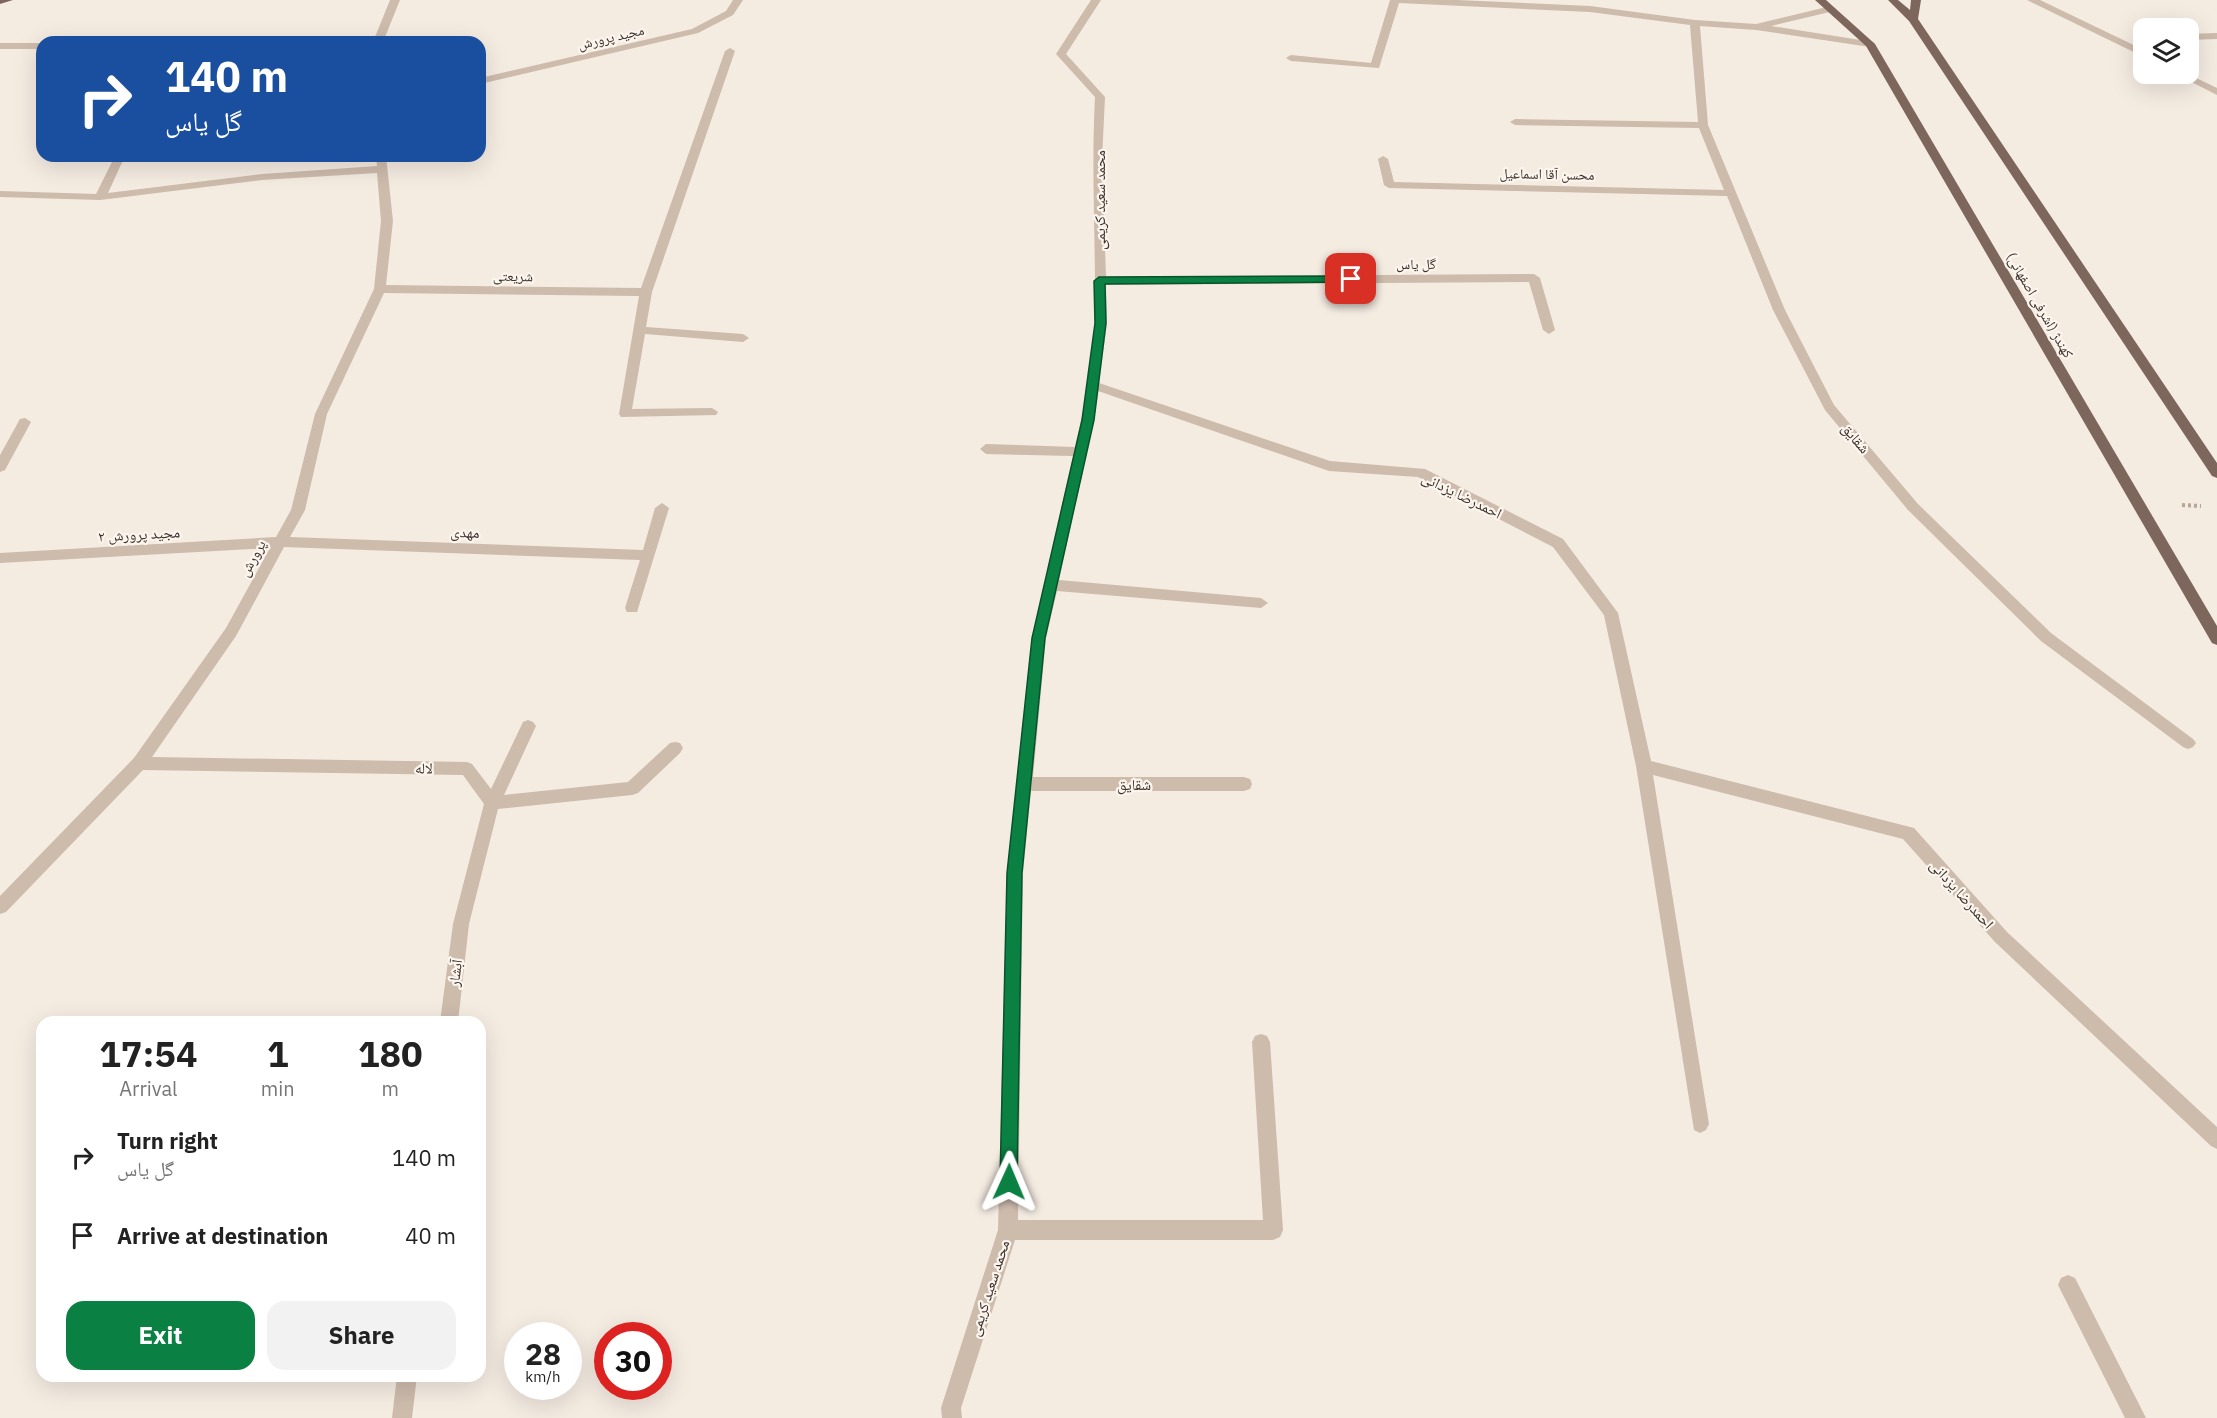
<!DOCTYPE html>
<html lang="en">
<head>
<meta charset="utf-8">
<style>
	:root { --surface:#fff; --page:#f2f2f2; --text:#222; --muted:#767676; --accent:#0b8043 }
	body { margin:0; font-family:"IBM Plex Sans","Noto Naskh Arabic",sans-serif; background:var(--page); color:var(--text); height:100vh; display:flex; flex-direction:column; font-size:22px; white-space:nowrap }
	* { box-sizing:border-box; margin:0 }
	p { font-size:20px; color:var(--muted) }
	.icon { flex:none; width:33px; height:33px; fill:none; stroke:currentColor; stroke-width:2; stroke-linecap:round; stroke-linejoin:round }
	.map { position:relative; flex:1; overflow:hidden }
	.side { position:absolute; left:36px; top:1016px; width:450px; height:366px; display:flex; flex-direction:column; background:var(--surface); border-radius:18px; box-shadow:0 6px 24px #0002 }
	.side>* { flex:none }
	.guide { position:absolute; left:36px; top:36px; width:450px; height:126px; border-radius:18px; box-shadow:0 6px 24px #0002; background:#1a4fa0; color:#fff; overflow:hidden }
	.controls { position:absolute; left:2133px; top:18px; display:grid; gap:12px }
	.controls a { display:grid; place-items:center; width:66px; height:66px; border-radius:12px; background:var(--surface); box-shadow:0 6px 24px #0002; font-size:30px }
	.speed { position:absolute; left:504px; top:1322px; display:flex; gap:12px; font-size:30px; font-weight:700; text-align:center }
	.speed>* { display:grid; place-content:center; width:78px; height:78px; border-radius:50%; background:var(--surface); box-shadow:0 6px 24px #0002; line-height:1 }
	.speed small { font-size:15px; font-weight:400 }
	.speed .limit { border:9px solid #d22; background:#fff; color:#111 }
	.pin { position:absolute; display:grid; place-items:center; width:51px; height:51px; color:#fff; margin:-26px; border-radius:12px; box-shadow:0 3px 9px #0006 }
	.me { position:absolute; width:66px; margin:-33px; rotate:1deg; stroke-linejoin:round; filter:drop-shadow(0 0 4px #0008) }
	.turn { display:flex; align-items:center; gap:21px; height:126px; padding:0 30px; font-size:27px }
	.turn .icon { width:78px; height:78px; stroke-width:2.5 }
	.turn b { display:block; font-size:42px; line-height:51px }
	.eta { display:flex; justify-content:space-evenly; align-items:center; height:102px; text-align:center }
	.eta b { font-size:36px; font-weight:700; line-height:42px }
	.primary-button { display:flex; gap:12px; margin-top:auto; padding:12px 30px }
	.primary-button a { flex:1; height:69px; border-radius:18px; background:var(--accent); color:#fff; font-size:24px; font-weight:700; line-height:69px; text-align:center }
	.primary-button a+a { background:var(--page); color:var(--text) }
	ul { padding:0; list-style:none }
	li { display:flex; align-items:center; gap:18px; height:78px; padding:0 30px }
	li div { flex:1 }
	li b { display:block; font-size:22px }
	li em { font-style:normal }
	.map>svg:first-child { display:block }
</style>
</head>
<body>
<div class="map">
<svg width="2217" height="1418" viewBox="0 0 2217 1418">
	<rect width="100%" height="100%" fill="#f4ebe1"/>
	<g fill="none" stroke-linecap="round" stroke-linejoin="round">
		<path stroke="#b9a596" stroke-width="4" stroke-dasharray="3 3" stroke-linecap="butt" d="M2182 505 2201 506"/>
		<path fill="#cdbbac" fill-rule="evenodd" d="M390 0H400L383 42H373Z
			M733 0H743L733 15 698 33 480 84V78L692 29 726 11Z
			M1091 0H1101L1066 54 1105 97 1102 159 1106 277 1534 274 1540 278 1555 330 1549 334 1543 330 1529 282 1106 285 1107 323 1099 383 1330 461 1425 469 1563 539 1618 613 1651 761 1914 828 2007 932 2217 1127V1149L2211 1146 1995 942 1903 839 1653 775 1709 1124 1706 1130 1700 1133 1694 1130 1636 766 1604 615 1553 547 1418 477 1329 471 1098 391 1094 420 1059 580 1261 598 1268 603 1261 608 1057 591 1046 638 1033 777H1244L1250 779 1252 784 1250 789 1244 791H1031L1023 873 1018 1220H1263L1252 1042 1255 1036 1261 1034 1267 1036 1270 1042 1283 1230 1280 1237 1273 1240H1015L961 1408 962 1418H942L941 1408 998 1230 1007 873 1032 638 1073 456 986 454 980 449 986 444 1075 447C1084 411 1094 358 1095 321 1096 247 1091 172 1095 97L1056 54Z
			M1390 0H1457L1590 6 1695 20 1756 24 1831 6 1836 9 1834 11 1771 26 1873 42 1875 44 1870 47 1756 30 1700 26 1708 125 1785 310 1834 405 1918 504 2051 633 2193 739 2196 743 2193 747 2188 749 2183 747 2041 641 1908 510 1825 410 1773 310 1727 196 1389 188 1384 185 1378 159 1383 156 1388 159 1394 182 1724 190 1699 128 1515 125 1510 122 1515 119 1698 122 1690 25 1590 12 1399 3 1379 68 1291 61 1286 58 1291 55 1371 63Z
			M2027 0H2040L2144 50V57Z
			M2217 33V39L2188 40V34Z
			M195 36 221 42H132L137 39Z
			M0 43H42V49H0Z
			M730 48 735 51 652 292 646 327 743 334 749 338 743 342 645 334 632 409 712 408 718 412 716 415 621 417 619 414 639 296 384 293 327 414 305 510 290 537 643 550 655 508 662 503 669 508 637 612H627L625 608 640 560 284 547 236 636 152 757 467 762 472 764 491 789 523 722 528 720 533 722 536 726 504 795 628 782 670 743 675 742 680 743 683 748 680 753 638 793 632 795 498 809 469 924 458 1022H440L453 924 484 804 463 775 143 770 6 912 0 914V896L134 758 226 628 270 548 0 563V553L276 537 291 510 315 414 374 289 381 221 377 173 262 180 100 200 0 197V191L96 194 115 156H125L108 193 262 174 377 166 376 156H386L393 221 386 285 641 288 725 51Z
			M2176 74H2188L2217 88V95Z
			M25 418 31 422 5 470 0 472V455L20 419Z
			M2068 1275 2075 1278 2146 1418H2125L2058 1285 2061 1278Z
			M397 1376H417L412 1418H392Z"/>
		<path fill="#7d675c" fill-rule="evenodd" d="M0 0H13L0 4Z
			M1815 0H1826L1875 44 2217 626V645L2212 643 1866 46Z
			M1888 0H1898L1910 10 1911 0H1921L1918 19 2217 463V478L2212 476 1909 21Z"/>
	</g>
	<path fill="#0b8043" stroke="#07532c" stroke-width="1.5" d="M1351 276 1356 279 1355 282 1105 284 1106 323 1094 420 1045 638 1022 873 1017 1182 1015 1188 1009 1191 1003 1188 1000 1182 1007 873 1032 638 1082 420 1095 323 1094 281 1099 277Z"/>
	<g text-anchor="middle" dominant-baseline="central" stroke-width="4.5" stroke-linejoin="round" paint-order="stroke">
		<g font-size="14" fill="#3b302b" stroke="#fbf5ee">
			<text transform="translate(611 37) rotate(-13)">مجید پرورش</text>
			<text transform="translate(1547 174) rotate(1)">محسن آقا اسماعیل</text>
			<text x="1416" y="264">گل یاس</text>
			<text transform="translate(513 276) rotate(1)">شریعتی</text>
			<text transform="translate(2040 305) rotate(60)">کهندژ (اشرفی اصفهانی)</text>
		</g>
		<g font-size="15" fill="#3b302b" stroke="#fbf5ee">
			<text transform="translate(1099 200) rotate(-90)">محمد سعید کریمی</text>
			<text transform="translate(1856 438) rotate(50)">شقایق</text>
			<text transform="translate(1462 495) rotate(26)">احمدرضا یزدانی</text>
			<text transform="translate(465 532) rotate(2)">مهدی</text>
			<text transform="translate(139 534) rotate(-3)">مجید پرورش ۲</text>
			<text transform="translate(252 558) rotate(-61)">پرورش</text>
			<text transform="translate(424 768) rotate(1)">لاله</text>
			<text x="1134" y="784">شقایق</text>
			<text transform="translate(1962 894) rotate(48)">احمدرضا یزدانی</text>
			<text transform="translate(455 973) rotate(-83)">آبشار</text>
			<text transform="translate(989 1288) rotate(-72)">محمد سعید کریمی</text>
		</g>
	</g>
</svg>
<div class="controls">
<a><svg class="icon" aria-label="layers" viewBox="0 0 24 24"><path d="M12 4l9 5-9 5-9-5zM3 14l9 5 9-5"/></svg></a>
</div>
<div class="speed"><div>28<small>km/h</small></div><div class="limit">30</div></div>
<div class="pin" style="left:1351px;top:279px;background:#d93025"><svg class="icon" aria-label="arrive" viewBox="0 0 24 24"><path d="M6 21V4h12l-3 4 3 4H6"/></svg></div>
<svg class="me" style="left:1009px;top:1182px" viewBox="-20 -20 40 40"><path d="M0-17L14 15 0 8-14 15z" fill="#0b8043" stroke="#fff" stroke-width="4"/></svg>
<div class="guide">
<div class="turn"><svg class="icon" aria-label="right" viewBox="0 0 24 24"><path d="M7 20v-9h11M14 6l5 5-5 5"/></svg><div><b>140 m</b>گل یاس</div></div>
</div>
<section class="side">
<div class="eta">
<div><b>17:54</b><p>Arrival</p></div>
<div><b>1</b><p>min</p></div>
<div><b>180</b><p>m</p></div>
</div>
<ul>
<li><svg class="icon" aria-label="right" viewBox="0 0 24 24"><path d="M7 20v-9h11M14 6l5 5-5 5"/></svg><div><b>Turn right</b><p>گل یاس</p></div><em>140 m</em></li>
<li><svg class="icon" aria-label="arrive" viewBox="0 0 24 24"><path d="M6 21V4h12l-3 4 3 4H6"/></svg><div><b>Arrive at destination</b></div><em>40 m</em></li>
</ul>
<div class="primary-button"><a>Exit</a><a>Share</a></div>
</section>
</div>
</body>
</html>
